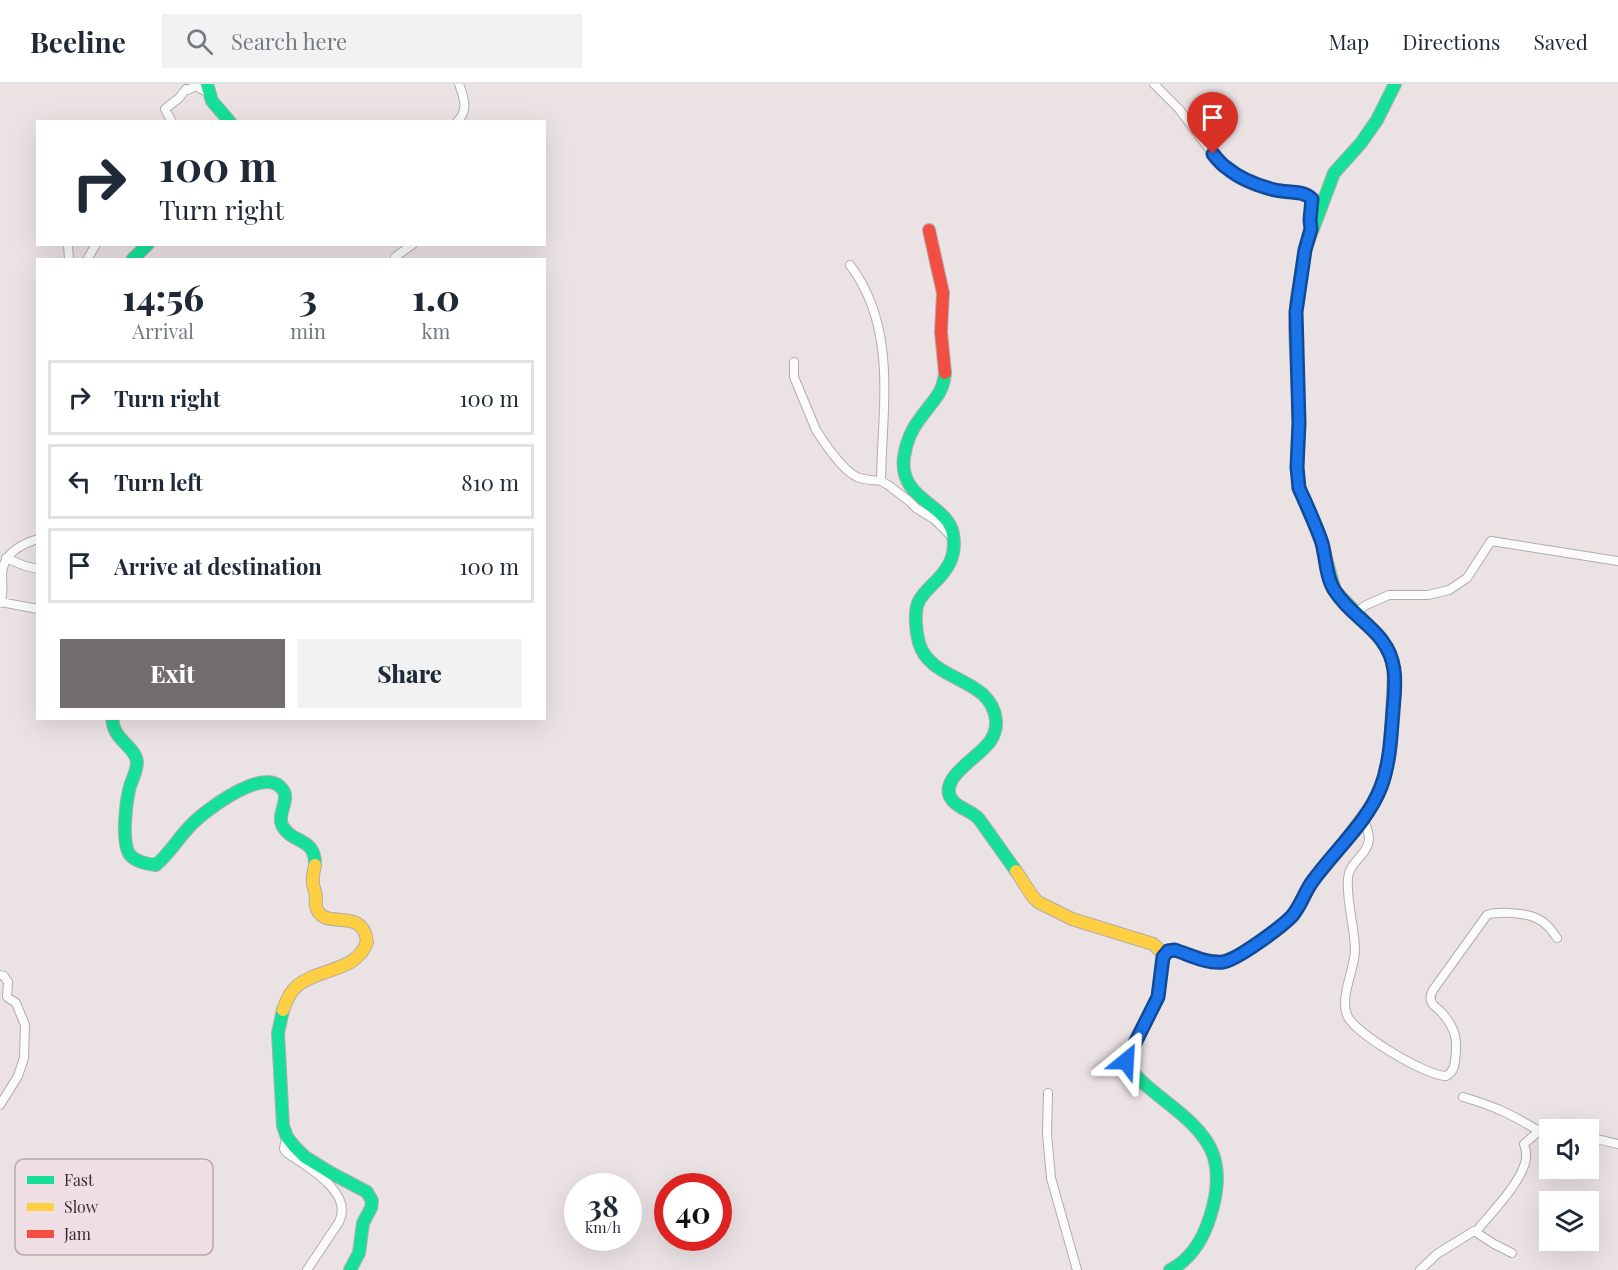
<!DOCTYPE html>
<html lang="en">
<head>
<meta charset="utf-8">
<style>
	:root { --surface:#fff; --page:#f2f2f3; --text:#1f2937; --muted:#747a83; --line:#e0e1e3; --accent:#746d6e }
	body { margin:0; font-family:"Playfair Display",serif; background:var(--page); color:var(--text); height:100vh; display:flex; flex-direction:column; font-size:22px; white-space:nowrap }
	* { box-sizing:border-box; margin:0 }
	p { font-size:20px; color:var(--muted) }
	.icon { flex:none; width:33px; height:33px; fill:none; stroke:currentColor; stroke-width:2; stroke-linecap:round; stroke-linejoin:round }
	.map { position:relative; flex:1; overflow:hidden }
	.panel { position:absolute; left:36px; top:174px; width:510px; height:462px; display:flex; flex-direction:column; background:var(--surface); border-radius:0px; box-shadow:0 6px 24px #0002 }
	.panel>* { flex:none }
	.hud { position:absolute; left:36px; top:36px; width:510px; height:126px; border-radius:0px; box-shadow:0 6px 24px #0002; background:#fff; color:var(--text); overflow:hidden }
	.tools { position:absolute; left:1539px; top:1035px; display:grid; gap:12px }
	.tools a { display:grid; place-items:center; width:60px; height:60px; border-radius:0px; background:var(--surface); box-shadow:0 6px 24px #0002; font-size:30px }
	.speed { position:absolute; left:564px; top:1089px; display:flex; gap:12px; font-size:30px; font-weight:700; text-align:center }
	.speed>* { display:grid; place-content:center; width:78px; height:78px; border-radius:50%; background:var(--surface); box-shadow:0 6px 24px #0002; line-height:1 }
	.speed small { font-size:15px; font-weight:400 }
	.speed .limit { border:9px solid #d22; background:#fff; color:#111 }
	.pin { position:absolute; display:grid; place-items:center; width:51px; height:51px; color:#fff; margin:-62px -26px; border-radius:50% 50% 50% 0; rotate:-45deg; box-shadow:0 0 6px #0007 }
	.pin .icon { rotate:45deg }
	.me { position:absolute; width:66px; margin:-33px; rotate:27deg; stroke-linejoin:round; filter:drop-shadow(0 0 4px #0008) }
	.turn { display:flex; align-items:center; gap:21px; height:126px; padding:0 24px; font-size:27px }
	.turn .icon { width:78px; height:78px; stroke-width:2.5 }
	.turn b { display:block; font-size:42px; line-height:51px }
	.eta { display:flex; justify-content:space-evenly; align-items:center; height:102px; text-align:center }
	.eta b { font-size:36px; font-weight:800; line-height:42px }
	.button { display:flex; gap:12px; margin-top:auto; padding:12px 24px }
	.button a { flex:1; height:69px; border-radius:0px; background:var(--accent); color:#fff; font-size:24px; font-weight:800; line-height:69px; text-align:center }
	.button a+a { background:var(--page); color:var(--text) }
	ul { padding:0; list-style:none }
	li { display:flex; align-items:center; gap:18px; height:75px; margin:0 12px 9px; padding:0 12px; border:3px solid var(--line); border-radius:0px }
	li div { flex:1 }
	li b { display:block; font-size:22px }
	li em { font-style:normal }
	header { display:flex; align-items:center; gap:36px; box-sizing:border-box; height:84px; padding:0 30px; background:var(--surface); border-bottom:2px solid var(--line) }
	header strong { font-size:28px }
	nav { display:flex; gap:33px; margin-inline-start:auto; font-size:21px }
	.search { width:420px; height:54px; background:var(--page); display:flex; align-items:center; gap:15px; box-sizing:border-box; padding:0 21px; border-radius:0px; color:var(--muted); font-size:22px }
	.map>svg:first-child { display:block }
</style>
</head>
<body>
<header>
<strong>Beeline</strong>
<div class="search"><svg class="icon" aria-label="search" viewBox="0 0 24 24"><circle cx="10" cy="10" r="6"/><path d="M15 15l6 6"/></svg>Search here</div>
<nav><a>Map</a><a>Directions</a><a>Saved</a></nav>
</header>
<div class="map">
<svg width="1618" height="1186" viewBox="0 0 1618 1186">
	<rect width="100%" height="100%" fill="#ebe2e4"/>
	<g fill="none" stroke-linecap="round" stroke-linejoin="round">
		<defs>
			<path id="street" d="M1154 0 1179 25 1213 70 1226 84 1254 99 1277 106 1302 109 1310 113C1315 121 1309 134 1311 144
				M172 38 165 25 179 14 186 5 188 6 195 2 209 9
				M457 38C469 26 464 14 459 0
				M68 160 69 176
				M395 173 413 160
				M87 176 96 160
				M850 181C898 245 882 323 881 397L888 401 909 417 916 424 934 435 953 454
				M794 278V293L816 346C825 360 842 386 857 393 864 396 873 396 881 397
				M6 474 25 482 38 485
				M0 518 38 525
				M0 519C4 509 2 500 2 490 3 470 21 460 38 455
				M1355 529 1366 521 1389 511H1428L1449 506 1467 494 1491 457 1618 477
				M1363 733C1365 740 1369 747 1369 755 1368 771 1349 778 1348 794 1346 818 1355 843 1355 867 1354 887 1340 912 1347 931 1354 949 1426 992 1446 992 1453 988 1454 984 1455 977 1458 956 1456 945 1442 929 1439 925 1434 923 1432 919 1429 914 1431 910 1433 906L1487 831C1498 827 1526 829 1536 834 1546 838 1552 847 1557 854
				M0 891 4 892 8 898 7 913 16 919 25 941 24 974 18 992 0 1021
				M1048 1009 1047 1050 1051 1094 1077 1186
				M1463 1013C1494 1022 1511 1030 1539 1047
				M1588 1053 1618 1060
				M286 1054 284 1065 287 1069C307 1083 354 1108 339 1138L307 1186
				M1474 1147 1494 1160 1512 1169
				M1420 1186 1437 1170 1474 1147 1477 1148 1479 1144C1493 1127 1529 1090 1526 1069 1526 1066 1525 1063 1524 1060L1539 1047 1550 1049"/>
			<path id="fast" d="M207 0 212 17 230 38
				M132 176 148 160
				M945 289C943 310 933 316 922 332 912 344 906 358 904 373 898 416 948 420 953 450 957 472 948 486 932 501 927 506 921 512 918 519 914 530 916 548 919 559 931 599 991 592 996 636 997 645 993 655 987 661 977 674 935 697 953 717 960 725 972 727 979 735L1016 787
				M112 634C113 639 113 643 116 648 121 658 136 666 137 678 137 688 131 697 129 706 126 720 121 759 130 771 136 778 147 780 156 781 170 769 179 753 192 740 206 726 266 680 283 706 290 716 277 730 282 741 291 760 316 753 315 781
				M1336 769 1372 721 1384 694 1391 659 1394 585 1389 567 1378 551 1335 507 1321 456 1299 404 1297 383 1299 339 1295 244 1297 213 1305 166 1334 89 1361 59 1377 36 1395 0
				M283 926 278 949 283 1042 287 1053 295 1063 305 1073 331 1089 367 1108 372 1117 371 1124 363 1139 359 1169 350 1186
				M1170 1186C1192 1175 1203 1155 1210 1133 1229 1074 1209 1051 1164 1016 1149 1004 1135 994 1126 977L1158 913 1163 874 1166 869 1174 866"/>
			<path id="slow" d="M1016 787 1033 813 1038 818 1072 835 1153 860 1165 871
				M283 926C286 917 290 908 297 902 318 884 357 888 367 858 363 820 322 849 316 822 315 820 316 816 316 813 316 808 313 804 313 799 312 793 314 787 315 781"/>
			<path id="jam" d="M929 146 943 209 941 248 945 289
				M1174 866 1209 877 1223 878 1239 871 1278 845 1293 832 1311 799 1336 769"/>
		</defs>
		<use href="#street" stroke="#b2acad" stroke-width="10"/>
		<use href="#fast" stroke="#b2acad" stroke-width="14"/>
		<use href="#slow" stroke="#b2acad" stroke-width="14"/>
		<use href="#jam" stroke="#b2acad" stroke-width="14"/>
		<use href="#street" stroke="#fcfbfb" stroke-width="8"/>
		<use href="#fast" stroke="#16e098" stroke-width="12"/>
		<use href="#slow" stroke="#ffcf43" stroke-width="12"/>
		<use href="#jam" stroke="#f24e42" stroke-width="12"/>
	</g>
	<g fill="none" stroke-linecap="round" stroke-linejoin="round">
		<defs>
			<path id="route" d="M1126 977 1158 913 1163 873 1168 867 1175 866C1190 871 1207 880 1223 878 1237 876 1280 844 1291 833 1300 824 1304 809 1312 798 1334 767 1367 739 1381 703 1390 679 1391 652 1393 627 1394 613 1396 599 1394 586 1389 547 1354 537 1335 507 1326 494 1326 474 1322 459 1316 441 1307 422 1299 404L1297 383 1299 339 1296 228 1305 166 1311 145 1310 136 1312 115C1303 106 1288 109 1275 106 1259 102 1240 95 1227 84 1222 81 1217 75 1213 70"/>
		</defs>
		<use href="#route" stroke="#114b97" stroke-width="15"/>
		<use href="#route" stroke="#1a73e8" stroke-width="10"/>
	</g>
	<rect x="15" y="1075" width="198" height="96" rx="9" fill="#efdee3" stroke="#b7a9ad" stroke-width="1.5"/>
	<rect x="27" y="1092" width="27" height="8" fill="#16e098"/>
	<rect x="27" y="1119" width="27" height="8" fill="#ffcf43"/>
	<rect x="27" y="1146" width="27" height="8" fill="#f24e42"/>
	<g font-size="16" fill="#342e2f">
		<text x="64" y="1102">Fast</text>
		<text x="64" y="1129">Slow</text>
		<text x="64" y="1156">Jam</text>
	</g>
</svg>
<div class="tools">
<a><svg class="icon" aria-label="sound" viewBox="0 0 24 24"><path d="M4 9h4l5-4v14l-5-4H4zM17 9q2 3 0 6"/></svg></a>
<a><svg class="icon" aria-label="layers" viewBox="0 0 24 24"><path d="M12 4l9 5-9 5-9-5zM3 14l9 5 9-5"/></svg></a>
</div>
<div class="speed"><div>38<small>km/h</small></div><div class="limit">40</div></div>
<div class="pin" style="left:1213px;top:70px;background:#d93025"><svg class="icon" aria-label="arrive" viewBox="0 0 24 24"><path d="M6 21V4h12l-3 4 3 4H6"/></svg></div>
<svg class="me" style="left:1126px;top:977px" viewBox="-20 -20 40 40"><path d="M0-17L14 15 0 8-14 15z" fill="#1a73e8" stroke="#fff" stroke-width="4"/></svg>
<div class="hud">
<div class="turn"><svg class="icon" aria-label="right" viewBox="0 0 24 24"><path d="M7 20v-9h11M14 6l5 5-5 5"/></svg><div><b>100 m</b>Turn right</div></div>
</div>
<section class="panel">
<div class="eta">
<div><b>14:56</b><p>Arrival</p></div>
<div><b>3</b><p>min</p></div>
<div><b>1.0</b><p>km</p></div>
</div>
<ul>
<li><svg class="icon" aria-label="right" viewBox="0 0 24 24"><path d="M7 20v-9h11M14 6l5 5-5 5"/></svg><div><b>Turn right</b></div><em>100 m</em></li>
<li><svg class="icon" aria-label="left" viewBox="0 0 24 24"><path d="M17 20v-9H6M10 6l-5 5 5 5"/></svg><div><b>Turn left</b></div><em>810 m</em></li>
<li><svg class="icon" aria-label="arrive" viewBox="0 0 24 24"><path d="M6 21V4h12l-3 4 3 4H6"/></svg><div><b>Arrive at destination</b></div><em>100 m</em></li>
</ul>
<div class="button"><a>Exit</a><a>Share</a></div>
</section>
</div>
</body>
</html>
